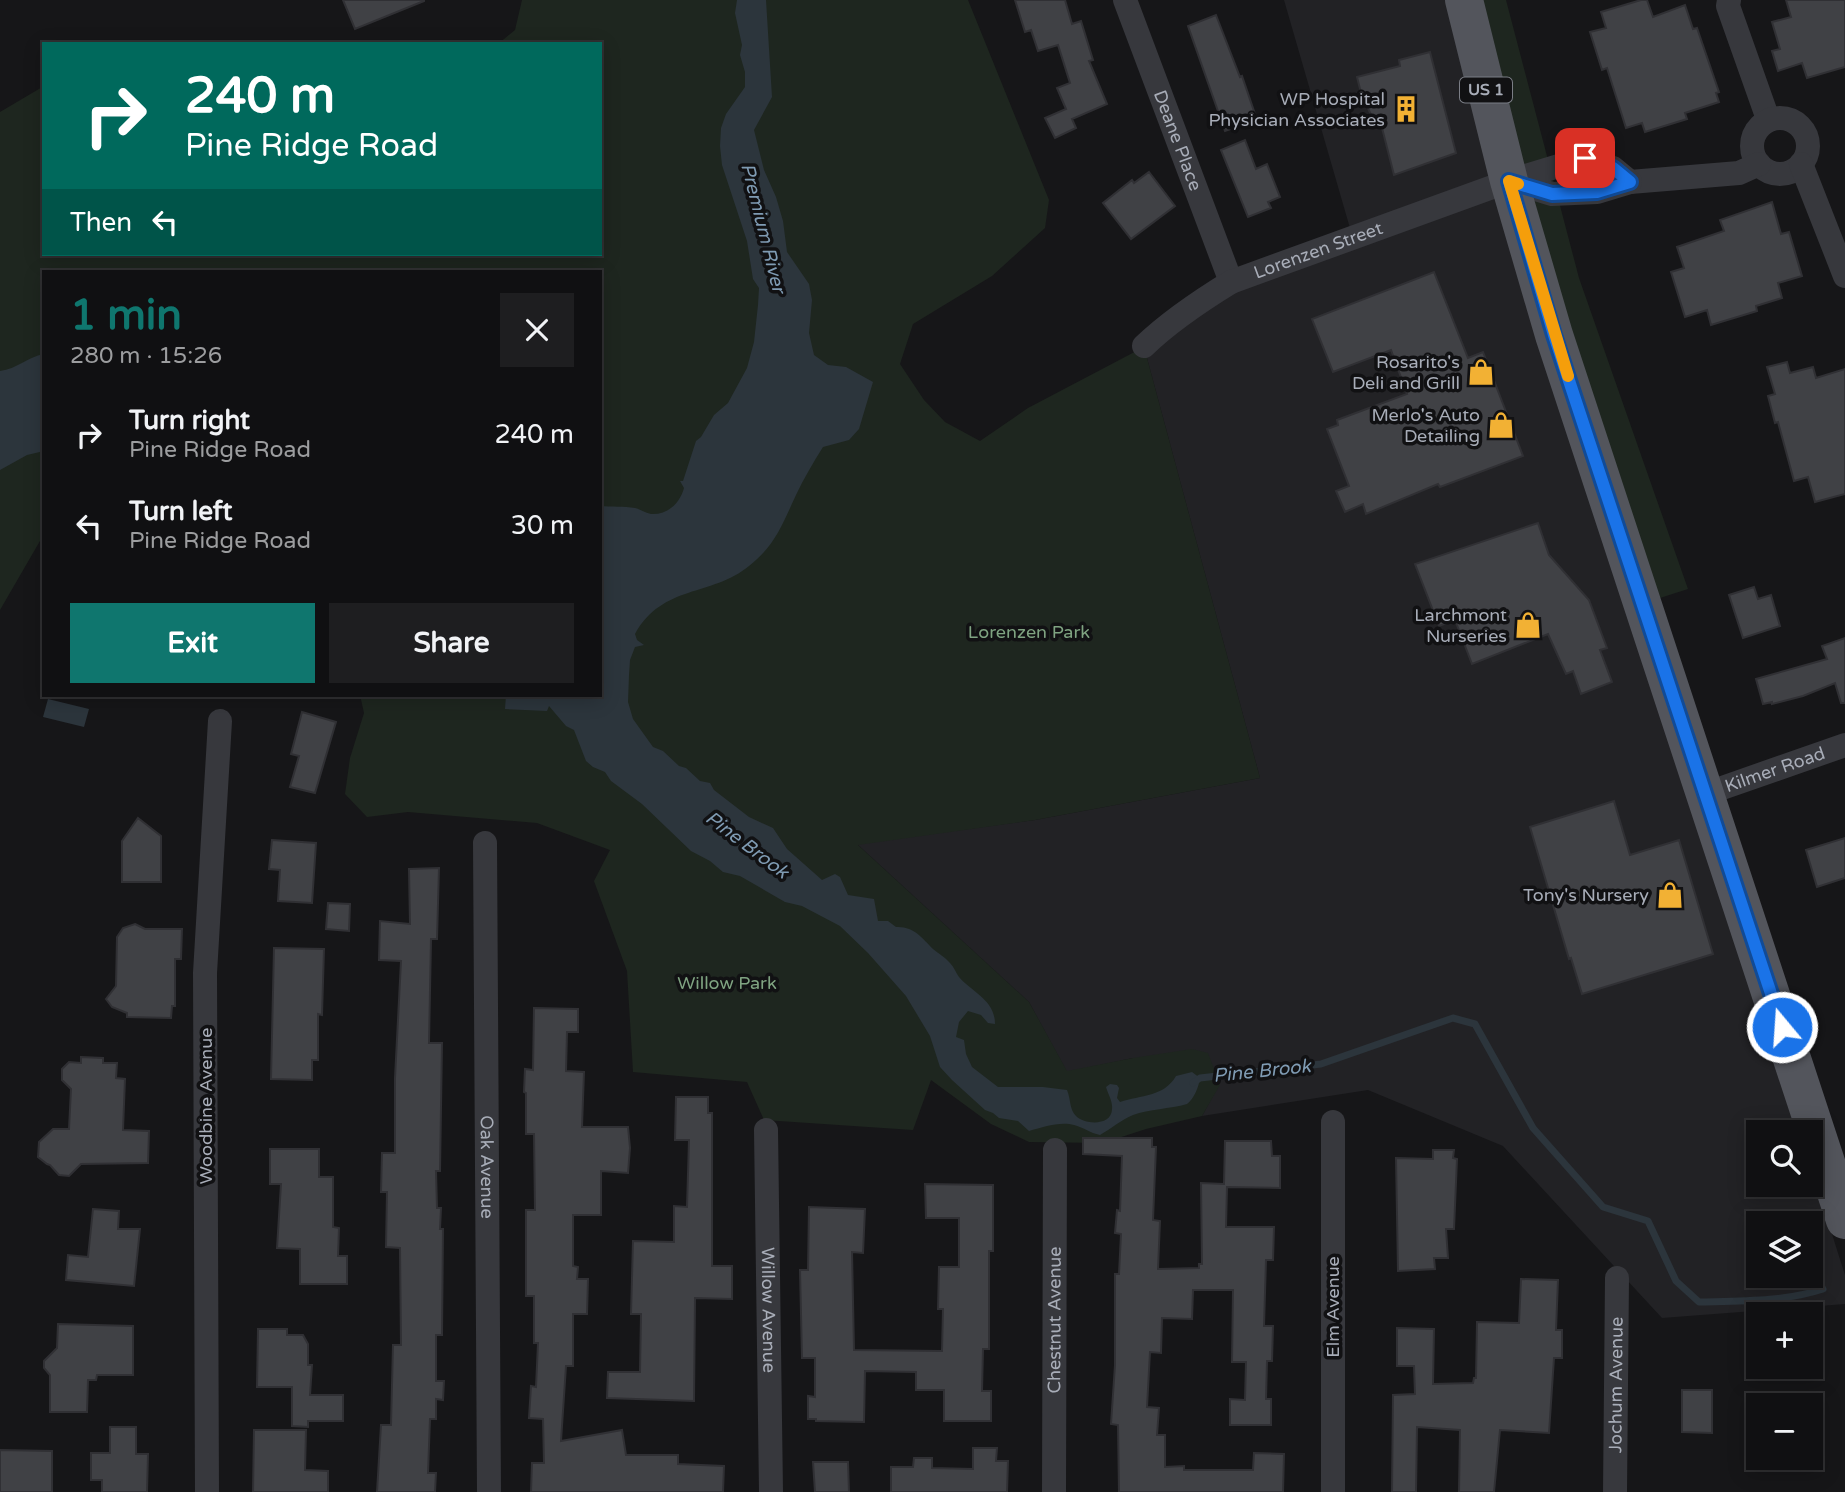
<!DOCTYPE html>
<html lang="en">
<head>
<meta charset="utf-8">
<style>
	:root { --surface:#101012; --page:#1e1e20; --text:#f1f3f6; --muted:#9c9d9f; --line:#303032; --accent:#0f766e }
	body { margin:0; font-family:"Varela Round",sans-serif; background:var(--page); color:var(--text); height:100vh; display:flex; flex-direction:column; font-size:26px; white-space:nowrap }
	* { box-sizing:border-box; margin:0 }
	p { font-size:23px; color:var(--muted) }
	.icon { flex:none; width:38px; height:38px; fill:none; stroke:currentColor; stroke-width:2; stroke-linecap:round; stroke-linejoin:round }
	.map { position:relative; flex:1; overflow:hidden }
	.side { position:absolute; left:42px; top:270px; width:560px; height:427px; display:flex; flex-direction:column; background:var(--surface); border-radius:0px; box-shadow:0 4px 18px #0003,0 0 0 2px var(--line) }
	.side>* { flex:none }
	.guide { position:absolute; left:42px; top:42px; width:560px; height:214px; border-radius:0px; box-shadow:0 4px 18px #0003,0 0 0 2px var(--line); background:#00695c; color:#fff; overflow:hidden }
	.fabs { position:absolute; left:1746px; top:1120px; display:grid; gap:14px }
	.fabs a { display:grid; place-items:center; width:77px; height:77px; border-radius:0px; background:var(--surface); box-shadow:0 4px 18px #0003,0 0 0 2px var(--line); font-size:35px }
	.pin { position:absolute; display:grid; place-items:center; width:60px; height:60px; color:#fff; margin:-30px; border-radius:14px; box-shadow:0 4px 10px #0006 }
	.me { position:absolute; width:77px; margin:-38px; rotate:342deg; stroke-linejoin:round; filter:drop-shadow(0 0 5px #0008) }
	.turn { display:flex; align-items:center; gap:24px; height:147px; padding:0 28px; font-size:32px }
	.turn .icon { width:91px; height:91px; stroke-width:2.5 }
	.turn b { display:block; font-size:49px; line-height:60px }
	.then { display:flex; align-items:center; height:66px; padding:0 28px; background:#0003; gap:14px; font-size:26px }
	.round { display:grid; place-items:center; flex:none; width:74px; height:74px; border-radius:0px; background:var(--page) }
	.head { display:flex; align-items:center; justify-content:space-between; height:119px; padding:0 28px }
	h1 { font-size:42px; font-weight:800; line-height:52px; color:var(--accent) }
	.cta { display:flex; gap:14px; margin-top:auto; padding:14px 28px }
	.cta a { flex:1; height:80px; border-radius:0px; background:var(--accent); color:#fff; font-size:28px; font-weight:800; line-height:80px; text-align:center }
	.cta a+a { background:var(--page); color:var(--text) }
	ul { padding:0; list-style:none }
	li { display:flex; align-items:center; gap:21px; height:91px; padding:0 28px }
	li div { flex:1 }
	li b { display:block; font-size:26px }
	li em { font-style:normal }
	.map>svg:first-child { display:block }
</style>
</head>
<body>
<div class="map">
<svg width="1845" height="1492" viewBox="0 0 1845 1492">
	<rect width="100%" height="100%" fill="#161618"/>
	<path fill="#222225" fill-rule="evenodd" d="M1284 0H1459L1800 1132H1759V1185H1811V1168L1845 1275V1304L1662 1318 1503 1146 1368 1090 1202 1116 1219 1085 1133 1058 1067 1072 1029 1002 857 844 1035 820 1260 778 1144 347 1206 300 1354 242ZM1759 1223H1811V1276H1759Z"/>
	<path fill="#1e261f" d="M522 0H968L1049 200 1045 228 992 276 913 324 900 364 924 400 945 422 980 441 1028 408 1144 347 1260 778 1035 820 858 845 1029 1002 1067 1071 1133 1058 1192 1049 1208 1053 1220 1085 1202 1116 1146 1129 1103 1143 1029 1142 991 1124 931 1080 913 1130 764 1120 747 1082 633 1072 627 971 594 881 610 850 537 823 408 812 367 817 345 794 350 758 364 713 360 695H600V271H44V534L0 610V112L44 86V254H600V44H498L515 30Z
		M1459 0H1506L1579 278 1688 589 1635 606Z"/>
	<path fill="#2c353c" d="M737 0H766L772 97 754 130 764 170 776 197 783 221 787 252 809 284 812 300 809 333 814 355 828 365 846 367 873 382 859 429 849 440 823 447C813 463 804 478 796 495 783 523 775 546 749 566 711 597 663 584 635 634L637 640 644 645 635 647 630 660 629 675 628 702 633 719 653 747 663 751 679 766 686 768 700 781 710 783 714 790 749 817 773 828 787 849 822 880 835 874 840 877 848 895 874 899 878 921H888L896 927C914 926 922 938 933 949 939 954 945 957 950 963 954 967 956 973 959 977 973 993 995 1000 995 1024L988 1023 981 1015 968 1011 959 1022 956 1037 964 1040 966 1054 972 1067 998 1087H1043L1067 1090C1071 1099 1069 1109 1076 1116 1085 1125 1112 1126 1112 1109 1113 1102 1108 1094 1106 1087L1110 1084 1117 1085 1119 1088 1117 1098 1120 1102C1141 1095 1164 1097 1176 1076L1192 1072 1200 1078C1199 1086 1194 1099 1187 1104 1170 1109 1149 1109 1133 1115 1121 1120 1112 1128 1100 1135 1090 1133 1083 1127 1074 1125 1061 1121 1042 1127 1029 1131L1018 1121 999 1118 993 1113 985 1110 952 1080 940 1067 930 1036 906 996 868 953 840 926 802 906 785 902 740 876 723 872 710 861 691 851 642 804 611 781 605 772 593 767 586 761 574 730 566 726 549 706 547 711 505 709 506 695H600V506C611 507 624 506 635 508 640 509 645 513 651 514 668 515 680 503 684 488L680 481H683L696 441 701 437 714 415 728 403 747 368 754 342 758 305 759 288 753 279 747 241 722 165 720 146 721 128 726 114 745 87V72L740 55 742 45 735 13Z
		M44 354V451L27 455 0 470V371C17 369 27 357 44 354Z
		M48 699 89 709 84 727 43 717Z"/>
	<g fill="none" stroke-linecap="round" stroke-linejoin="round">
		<path stroke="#2c353c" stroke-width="7" d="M1193 1083 1200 1078 1321 1064 1453 1018 1475 1024 1533 1128 1603 1207 1648 1221 1676 1281 1699 1302C1740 1301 1784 1302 1823 1289"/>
	</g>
	<path fill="#404145" stroke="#303034" stroke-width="2" d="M343 0H424V1L355 29Z
		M1015 0H1065L1072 24 1081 21 1093 60 1089 61 1107 104 1072 119 1076 128 1055 138 1045 118 1066 109 1057 88 1070 83 1058 45 1038 51 1031 30 1025 32Z
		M1641 0H1647L1653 17 1685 5 1693 29 1697 28 1719 92 1716 93 1719 102 1685 113 1687 119 1645 132 1642 123 1626 128 1607 68 1602 70 1590 32 1606 28 1601 12Z
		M1786 0H1845V67L1807 78 1802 63 1778 71 1772 51 1780 49 1772 22 1791 17Z
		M1216 15 1240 77 1242 76 1257 120 1225 131 1188 26Z
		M1430 52 1456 153 1394 175 1381 124 1376 126 1361 93 1357 77 1400 66 1399 60Z
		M1245 140 1256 169 1267 164 1280 197 1268 202 1271 208 1248 217 1221 150Z
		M1149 172 1175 206 1131 239 1103 203 1132 180 1134 183Z
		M1772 202 1781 234 1789 232 1802 276 1778 283 1782 298 1756 306 1757 311 1711 325 1707 310 1685 317 1671 272 1684 268 1677 247 1724 231 1720 220Z
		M1434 272 1468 358 1483 352 1523 456 1440 487 1438 484 1366 514 1363 504 1345 512 1336 491 1349 486 1327 429 1338 425 1337 420 1407 394 1391 350 1333 372 1312 319Z
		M1787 362 1790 373 1813 367 1816 378 1845 369V494L1815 502 1808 477 1794 481 1778 422 1775 423 1768 396 1775 394 1767 367Z
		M1538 523 1549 555 1589 600 1607 648 1600 650 1612 682 1581 694 1573 671 1566 674 1548 634 1472 664 1455 620 1439 626 1415 564Z
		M1754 587 1758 599 1771 595 1780 626 1743 638 1729 595Z
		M1845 638V703H1841L1835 683 1803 696 1772 704V702L1763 704 1756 679 1827 659 1822 646Z
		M302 712 336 722 315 793 290 787 299 756 291 754Z
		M1614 801 1630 855 1679 840 1713 954 1582 994 1571 958 1569 959 1530 827Z
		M138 818 161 836V882H122V841Z
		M1845 838V878L1817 887 1806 850Z
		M272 840 316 843 312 903 278 901 280 870 269 869Z
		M439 868 437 939H431L429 1043H442L440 1171H436L437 1208H441L440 1229H443L442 1335H436V1381H444L443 1400 436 1399V1419H430L428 1473H436L435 1492H377L381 1425H391L393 1345H401L400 1248 386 1247 387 1192H381L382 1153H395V1078L401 961 379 960 380 921 410 924 409 869Z
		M328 903 350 904 349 931 326 929Z
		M135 924 145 929H182L181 959H175V1006H172L171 1018 127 1017V1013L112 1007 106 999 116 986 117 937 123 928Z
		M274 948 324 949 322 1015 318 1014V1060H312V1080L271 1079Z
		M534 1008 578 1009V1032H567L566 1071 584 1072 582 1127H628L630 1148 628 1173 601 1171V1215H573V1266L578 1267 577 1279H588L587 1314H573V1366H566L561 1441 622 1430 626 1455H678V1464L724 1466 723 1492H531L532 1463H544L543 1419 529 1418 531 1386 536 1387 538 1343H534V1296H526V1210H535L534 1134H526V1093L524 1092 525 1069 533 1070Z
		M81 1057 103 1058V1063H117L116 1078 125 1079 123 1130 149 1131 148 1163 81 1164 69 1176 59 1175 50 1165 47 1164 38 1157 39 1142 53 1129H69L71 1089 62 1080V1069L69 1062 81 1063Z
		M676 1097H708V1113H712V1266H732V1299L695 1298 694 1401 607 1398 608 1372H640L641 1314H631L633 1241 674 1242V1206L687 1207 689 1140H675Z
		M1083 1138H1152V1147H1156L1153 1220 1160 1221 1158 1269 1199 1268V1264H1202L1201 1183 1224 1184 1225 1141H1271L1272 1156H1280V1188L1227 1187 1226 1227H1274L1273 1260H1266L1264 1326H1273L1272 1361H1267L1266 1399H1271V1425H1230V1399L1245 1400 1246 1362H1232L1233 1290H1193L1192 1319 1162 1318 1161 1353 1150 1352 1147 1407 1159 1408 1157 1435H1165V1467L1184 1466V1470H1253L1254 1453 1284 1454 1283 1492H1119L1118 1425 1111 1424 1115 1365V1274H1119L1121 1234 1115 1233 1117 1210 1120 1211 1122 1156 1083 1154Z
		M270 1149H319V1177H333V1227L339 1228 338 1256H347V1284H300V1249L277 1248 281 1184H270Z
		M1433 1150H1454L1453 1158 1457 1159 1454 1229H1446L1448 1258H1434L1435 1269 1398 1271 1396 1158 1433 1159Z
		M925 1184 993 1185V1251H989V1349H983L982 1391H991V1421H944V1390H916V1372L865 1371 864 1422 816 1421V1419H808V1396L815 1397V1358H802L800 1270H808L809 1207 865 1209 863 1253 852 1252 854 1350 942 1351 943 1309H938L939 1267H959V1218H926Z
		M93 1209 119 1211 118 1229H140L134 1286 66 1280 68 1255 88 1257Z
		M1521 1279 1558 1280 1556 1330H1562V1358H1554L1549 1433 1500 1430 1494 1492H1459L1460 1430 1417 1427 1416 1492H1392L1393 1395 1415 1394 1414 1366H1397V1328L1434 1329 1433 1384 1473 1383 1474 1378H1476L1477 1322 1519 1323Z
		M58 1324 133 1326V1375H97L96 1380H88L87 1412H50V1375L44 1368V1361L57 1348Z
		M258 1329H287V1335H303L308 1344V1365H312L310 1395H343V1421H308V1427L292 1426V1387H257Z
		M1682 1390H1712V1433L1682 1432Z
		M110 1427H136V1454H148L147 1492H102V1480H91V1453H110Z
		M254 1430H306L305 1470 328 1471V1492H253Z
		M973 1448H997L996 1461H1008L1007 1492H891V1467H913L914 1458H932V1468L973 1469Z
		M0 1450 52 1451V1492H0Z
		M813 1462H848L849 1492H815Z"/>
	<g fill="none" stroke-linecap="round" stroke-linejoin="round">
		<g stroke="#37383d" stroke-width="24">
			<path id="s1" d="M1125 0 1231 282"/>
			<path d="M1729 0 1728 6 1768 119"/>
			<circle cx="1780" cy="146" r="28"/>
			<path d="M1801 164 1845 276"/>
			<path d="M1510 181 1552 194 1597 192 1630 182 1739 173 1759 164"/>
			<path id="s2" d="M1144 346C1170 321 1200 301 1231 282L1509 181 1585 158 1613 168 1630 182"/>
			<path id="s3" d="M1705 794 1845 745"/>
			<path id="s4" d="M485 843 489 1492"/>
			<path d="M1333 1122V1492"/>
			<path id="s5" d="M766 1130 771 1492"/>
			<path d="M207 1492 205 973 220 721"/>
			<path id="s6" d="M1054 1492 1055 1150"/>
			<path id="s7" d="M1615 1492 1617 1278"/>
		</g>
		<path stroke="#53555c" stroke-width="38" d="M1464 0 1509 181 1554 335 1845 1220"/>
	</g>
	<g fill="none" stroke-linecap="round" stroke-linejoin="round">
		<defs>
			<path id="route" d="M1585 158 1613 168 1630 182 1597 192 1552 194 1509 181 1554 335 1782 1027"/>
		</defs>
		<use href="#route" stroke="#114b97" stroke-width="18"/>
		<use href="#route" stroke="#1a73e8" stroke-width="12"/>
		<path stroke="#f59e0b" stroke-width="12" d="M1518 184 1509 181 1568 376"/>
	</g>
	<defs>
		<symbol id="building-bare" viewBox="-9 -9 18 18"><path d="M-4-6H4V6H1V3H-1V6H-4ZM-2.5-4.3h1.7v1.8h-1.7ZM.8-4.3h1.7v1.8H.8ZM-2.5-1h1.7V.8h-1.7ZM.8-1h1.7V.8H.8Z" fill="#f2b134" stroke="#111113" stroke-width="2.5" paint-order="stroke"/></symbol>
		<symbol id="shop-bare" viewBox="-9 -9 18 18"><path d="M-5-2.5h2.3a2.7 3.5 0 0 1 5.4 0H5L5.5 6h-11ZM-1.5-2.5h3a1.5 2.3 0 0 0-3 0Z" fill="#f2b134" stroke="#111113" stroke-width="2.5" paint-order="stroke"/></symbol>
	</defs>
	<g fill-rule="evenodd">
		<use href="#building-bare" x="1387" y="90" width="38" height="38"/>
		<use href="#shop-bare" x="1462" y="353" width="38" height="38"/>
		<use href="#shop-bare" x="1482" y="406" width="38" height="38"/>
		<use href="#shop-bare" x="1509" y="606" width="38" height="38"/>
		<use href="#shop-bare" x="1651" y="876" width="38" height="38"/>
	</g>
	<g text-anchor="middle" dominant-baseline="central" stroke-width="7" stroke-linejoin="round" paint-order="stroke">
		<rect fill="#111113" stroke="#7b7e86" stroke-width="2" x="1460" y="77.5" width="52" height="25" rx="5"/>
		<g font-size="16" font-weight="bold" fill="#a8adb8">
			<text x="1486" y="90">US 1</text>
		</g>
		<g font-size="18" fill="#a8adb8" stroke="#111113" text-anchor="end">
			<text x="1385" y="99">WP Hospital<tspan x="1385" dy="21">Physician Associates</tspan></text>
			<text x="1460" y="362">Rosarito's<tspan x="1460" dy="21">Deli and Grill</tspan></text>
			<text x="1480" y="415">Merlo's Auto<tspan x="1480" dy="21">Detailing</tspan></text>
			<text x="1507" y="615">Larchmont<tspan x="1507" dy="21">Nurseries</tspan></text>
			<text x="1649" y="895">Tony's Nursery</text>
		</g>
		<g font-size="18" fill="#a8adb8" stroke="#111113">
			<text stroke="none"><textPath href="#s1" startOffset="150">Deane Place</textPath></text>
			<text stroke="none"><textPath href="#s2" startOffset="201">Lorenzen Street</textPath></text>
			<text stroke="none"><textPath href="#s3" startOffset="74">Kilmer Road</textPath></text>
			<text transform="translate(206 1106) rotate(-90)">Woodbine Avenue</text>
			<text stroke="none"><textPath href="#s4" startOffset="324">Oak Avenue</textPath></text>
			<text transform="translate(1333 1307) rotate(-90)">Elm Avenue</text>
			<text stroke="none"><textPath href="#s5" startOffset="180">Willow Avenue</textPath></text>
			<text stroke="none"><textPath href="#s6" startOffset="172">Chestnut Avenue</textPath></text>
			<text stroke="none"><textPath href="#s7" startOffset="107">Jochum Avenue</textPath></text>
		</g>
		<g font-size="18" fill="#7fa381" stroke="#111113">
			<text x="1029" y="632">Lorenzen Park</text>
			<text x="727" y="983">Willow Park</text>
		</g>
		<g font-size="19" font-style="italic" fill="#7f9bb3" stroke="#111113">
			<text transform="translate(763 228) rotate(76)">Premium River</text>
			<text transform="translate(747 845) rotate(37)">Pine Brook</text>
			<text transform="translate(1262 1071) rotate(-6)">Pine Brook</text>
		</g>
	</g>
</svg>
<div class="fabs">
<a><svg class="icon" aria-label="search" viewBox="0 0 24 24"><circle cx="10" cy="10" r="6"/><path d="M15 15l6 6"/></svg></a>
<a><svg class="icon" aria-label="layers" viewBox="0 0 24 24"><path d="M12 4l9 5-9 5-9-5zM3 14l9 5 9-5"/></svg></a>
<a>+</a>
<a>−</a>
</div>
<div class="pin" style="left:1585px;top:158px;background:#d93025"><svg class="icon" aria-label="arrive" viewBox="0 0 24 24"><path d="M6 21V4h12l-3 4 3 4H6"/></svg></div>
<svg class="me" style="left:1782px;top:1027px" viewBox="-20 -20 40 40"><circle r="17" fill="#1a73e8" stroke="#fff" stroke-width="3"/><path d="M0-11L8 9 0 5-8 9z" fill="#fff"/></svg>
<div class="guide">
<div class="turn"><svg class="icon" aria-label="right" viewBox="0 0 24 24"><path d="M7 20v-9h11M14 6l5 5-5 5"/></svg><div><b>240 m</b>Pine Ridge Road</div></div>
<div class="then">Then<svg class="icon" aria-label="left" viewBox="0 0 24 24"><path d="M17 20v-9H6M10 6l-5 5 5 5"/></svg></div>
</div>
<section class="side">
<div class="head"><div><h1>1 min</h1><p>280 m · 15:26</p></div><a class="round"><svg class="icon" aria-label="close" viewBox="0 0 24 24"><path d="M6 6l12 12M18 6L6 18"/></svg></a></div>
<ul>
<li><svg class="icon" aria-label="right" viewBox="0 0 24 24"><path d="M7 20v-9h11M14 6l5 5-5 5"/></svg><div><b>Turn right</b><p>Pine Ridge Road</p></div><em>240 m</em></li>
<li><svg class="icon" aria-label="left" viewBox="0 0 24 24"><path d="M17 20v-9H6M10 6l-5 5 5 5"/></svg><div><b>Turn left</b><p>Pine Ridge Road</p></div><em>30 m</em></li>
</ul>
<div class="cta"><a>Exit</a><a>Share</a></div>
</section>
</div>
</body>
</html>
